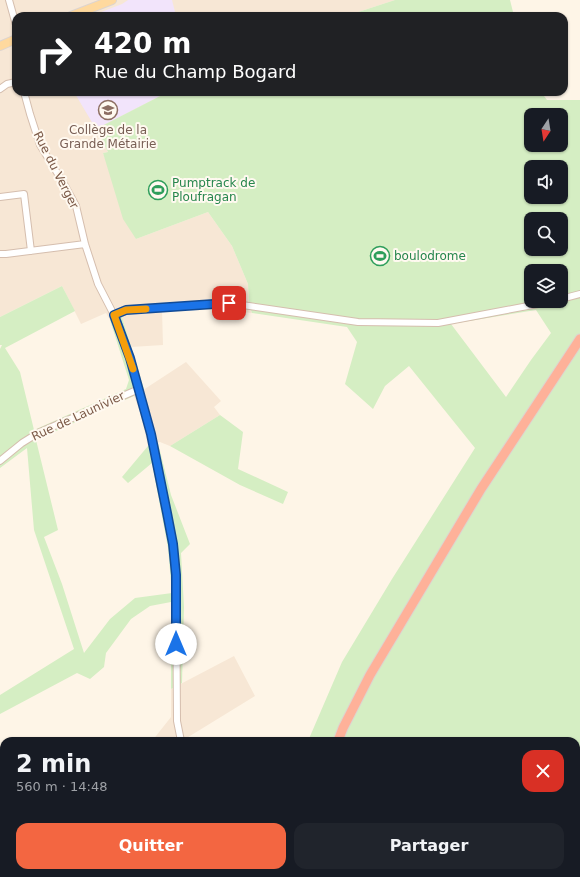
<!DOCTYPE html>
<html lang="fr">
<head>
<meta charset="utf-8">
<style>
	:root { --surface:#171b24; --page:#20242c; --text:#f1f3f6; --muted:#9ea1a6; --accent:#f36641 }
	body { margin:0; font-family:"DejaVu Sans",sans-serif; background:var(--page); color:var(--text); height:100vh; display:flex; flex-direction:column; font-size:15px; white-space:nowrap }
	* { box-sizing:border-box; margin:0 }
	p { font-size:13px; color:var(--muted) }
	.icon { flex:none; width:22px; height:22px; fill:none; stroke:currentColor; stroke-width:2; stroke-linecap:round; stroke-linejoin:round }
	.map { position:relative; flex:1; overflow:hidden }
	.sheet { position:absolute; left:0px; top:737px; width:580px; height:140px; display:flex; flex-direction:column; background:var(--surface); border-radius:12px 12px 0 0; box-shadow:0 1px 3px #0004 }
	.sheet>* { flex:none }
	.banner { position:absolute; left:12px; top:12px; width:556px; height:84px; border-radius:12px; box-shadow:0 1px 3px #0004; background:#202124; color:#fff; overflow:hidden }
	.needle { width:26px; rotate:192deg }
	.controls { position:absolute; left:524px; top:108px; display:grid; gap:8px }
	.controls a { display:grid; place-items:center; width:44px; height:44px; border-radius:8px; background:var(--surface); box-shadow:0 1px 3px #0004; font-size:20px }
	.pin { position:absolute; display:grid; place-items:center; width:34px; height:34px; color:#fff; margin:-17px; border-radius:8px; box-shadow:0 2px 6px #0006 }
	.me { position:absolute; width:44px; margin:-22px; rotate:0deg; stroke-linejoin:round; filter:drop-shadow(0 0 3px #0008) }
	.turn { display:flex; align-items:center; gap:14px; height:84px; padding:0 16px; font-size:18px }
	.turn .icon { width:52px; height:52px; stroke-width:2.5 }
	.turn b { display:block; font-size:28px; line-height:34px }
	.round { display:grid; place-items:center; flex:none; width:42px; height:42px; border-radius:12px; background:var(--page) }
	.summary { display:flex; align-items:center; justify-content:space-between; height:68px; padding:0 16px }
	h1 { font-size:24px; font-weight:600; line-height:30px }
	.primary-button { display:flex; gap:8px; margin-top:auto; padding:8px 16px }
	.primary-button a { flex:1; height:46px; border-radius:12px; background:var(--accent); color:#fff; font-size:16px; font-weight:600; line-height:46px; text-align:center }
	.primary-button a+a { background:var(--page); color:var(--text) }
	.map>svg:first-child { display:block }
</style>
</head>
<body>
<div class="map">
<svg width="580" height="877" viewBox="0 0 580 877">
	<rect width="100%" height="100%" fill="#fef5e7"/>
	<path fill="#f7e7d5" d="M0 0H395L346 16H16V92H168L96 129 108 152 103 153 136 239 208 212 232 246 248 284 249 304 252 313 210 308 162 310 163 345 131 347 122 317 110 320 106 313 81 324 62 286 0 317Z
		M186 362 221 401 214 407 220 415 170 446 160 442 148 446 140 412 134 396Z
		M234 656 255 696 185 739V741H152L171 717V689Z
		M4 788V828L0 832V795Z"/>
	<path fill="#f2e4fb" d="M128 0H172L176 16H91L122 4Z
		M74 92H168L96 129Z"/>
	<path fill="#d5eec3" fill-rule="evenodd" d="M395 0H510L514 16H346Z
		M168 92H541L547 100H580V778L576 788V741H308L342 662 392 579 475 448 409 366 385 386 373 409 345 384 357 342 347 327 252 313 249 304 248 284 232 246 208 212 136 239 123 219 103 153 108 152 96 129ZM531 115H561V145H531ZM531 167H561V197H531ZM531 219H561V249H531ZM531 271H561V301H531ZM536 310 551 333 531 360 506 397 451 324Z
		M62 286 75 311 5 348 20 372 34 430 126 389 129 380 110 320 122 317 144 389 134 396 36 440 58 530 44 537 62 584 84 653 110 619 135 598 172 593 168 548 152 463 128 483 122 477 148 446 158 443 171 495 190 544 181 553 184 607 182 683 171 689V602L150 606 131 619 106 653 104 667 90 679 77 673 0 714V695L74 649 34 530 27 448 0 468V349L2 345H0V317Z
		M220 415 243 432 238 469 288 492 283 504 240 485 170 446Z
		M576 808 580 810V860L576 863Z
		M249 873H314L313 877H245Z
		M409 873H560L554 877H405Z"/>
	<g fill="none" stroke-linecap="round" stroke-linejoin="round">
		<defs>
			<path id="minor" d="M9 0 16 25
				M0 89 7 84 16 82
				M24 92 30 114 40 145 64 184 76 206 85 244 98 284 114 315 130 357 151 434 173 544 176 575 177 721 181 741
				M0 197 24 194 31 251
				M0 254H6L85 244
				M561 299 580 294
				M114 315 126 310 229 303 358 322 438 323 554 301
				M0 461 22 443 38 433 139 389
				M228 873 230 877"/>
			<path id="major" d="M71 16 112 0
				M0 46 16 39"/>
			<path id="highway" d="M338 741 343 728 370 675 481 489 580 339
				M302 877 303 873"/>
		</defs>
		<use href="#minor" stroke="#d5beae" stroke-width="8"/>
		<use href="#major" stroke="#ddd4cf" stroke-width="10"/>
		<use href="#highway" stroke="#ddd4cf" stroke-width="11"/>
		<use href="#minor" stroke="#fff" stroke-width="6"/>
		<use href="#major" stroke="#ffd99e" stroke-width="8"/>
		<use href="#highway" stroke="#feb199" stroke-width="9"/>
		<path stroke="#b8a3cb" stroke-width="1.5" stroke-dasharray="6 4" stroke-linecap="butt" d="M572 877 580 872"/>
	</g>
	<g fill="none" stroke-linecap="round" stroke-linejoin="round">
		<defs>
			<path id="route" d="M176 644V575L173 544 167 513 151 434 130 358 114 315 126 310 229 303"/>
		</defs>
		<use href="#route" stroke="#114b97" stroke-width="10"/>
		<use href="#route" stroke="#1a73e8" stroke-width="7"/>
		<path stroke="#f59e0b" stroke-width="7" d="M133 369 114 315 126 310 146 309"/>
	</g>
	<defs>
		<symbol id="school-ring" viewBox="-11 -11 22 22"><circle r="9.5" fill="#fff9f0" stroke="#8d6e63" stroke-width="1.5"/><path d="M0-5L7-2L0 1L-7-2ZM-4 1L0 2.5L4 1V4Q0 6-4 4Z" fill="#8d6e63"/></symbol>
		<symbol id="stadium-ring" viewBox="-11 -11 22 22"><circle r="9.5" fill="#fff9f0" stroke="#2e9e5b" stroke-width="1.5"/><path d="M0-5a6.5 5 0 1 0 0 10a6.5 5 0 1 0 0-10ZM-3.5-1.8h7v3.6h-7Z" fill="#2e9e5b"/></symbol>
	</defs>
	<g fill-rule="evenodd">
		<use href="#school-ring" x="97" y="99" width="22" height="22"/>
		<use href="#stadium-ring" x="147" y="179" width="22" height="22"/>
		<use href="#stadium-ring" x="369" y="245" width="22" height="22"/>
	</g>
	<g text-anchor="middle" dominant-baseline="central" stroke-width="4" stroke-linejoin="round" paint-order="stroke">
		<g font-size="12" fill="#785e54" stroke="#fff9f0">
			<text x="108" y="130">Collège de la<tspan x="108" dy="14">Grande Métairie</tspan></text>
		</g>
		<g font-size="12" fill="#7c5a48" stroke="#fff9f0">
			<text transform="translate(56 170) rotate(63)">Rue du Verger</text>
			<text transform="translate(78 416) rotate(-25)">Rue de Launivier</text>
		</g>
		<g font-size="12" fill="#27864d" stroke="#fff9f0" text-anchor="start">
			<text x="172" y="183">Pumptrack de<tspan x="172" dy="14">Ploufragan</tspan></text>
			<text x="394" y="256">boulodrome</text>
		</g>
	</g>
</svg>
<div class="controls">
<a><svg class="needle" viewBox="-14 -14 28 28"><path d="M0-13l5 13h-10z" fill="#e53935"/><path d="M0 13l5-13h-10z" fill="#9ea1a6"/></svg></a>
<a><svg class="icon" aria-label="sound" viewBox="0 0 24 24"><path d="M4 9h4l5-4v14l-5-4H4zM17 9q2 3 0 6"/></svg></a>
<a><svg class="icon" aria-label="search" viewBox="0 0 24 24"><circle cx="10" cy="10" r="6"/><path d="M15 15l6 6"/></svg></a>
<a><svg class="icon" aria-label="layers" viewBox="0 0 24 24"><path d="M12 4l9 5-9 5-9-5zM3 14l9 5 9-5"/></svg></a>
</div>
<div class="pin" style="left:229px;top:303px;background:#d93025"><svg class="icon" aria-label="arrive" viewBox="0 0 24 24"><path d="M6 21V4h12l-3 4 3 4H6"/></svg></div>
<svg class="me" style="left:176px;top:644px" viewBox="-20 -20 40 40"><circle r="19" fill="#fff"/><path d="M0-13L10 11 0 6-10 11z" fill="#1a73e8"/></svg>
<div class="banner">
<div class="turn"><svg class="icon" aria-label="right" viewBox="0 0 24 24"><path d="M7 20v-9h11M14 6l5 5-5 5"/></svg><div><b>420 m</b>Rue du Champ Bogard</div></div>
</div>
<section class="sheet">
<div class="summary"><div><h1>2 min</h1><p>560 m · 14:48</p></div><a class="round" style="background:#d93025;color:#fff"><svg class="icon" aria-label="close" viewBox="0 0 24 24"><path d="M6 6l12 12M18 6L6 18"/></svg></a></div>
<div class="primary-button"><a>Quitter</a><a>Partager</a></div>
</section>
</div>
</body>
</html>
